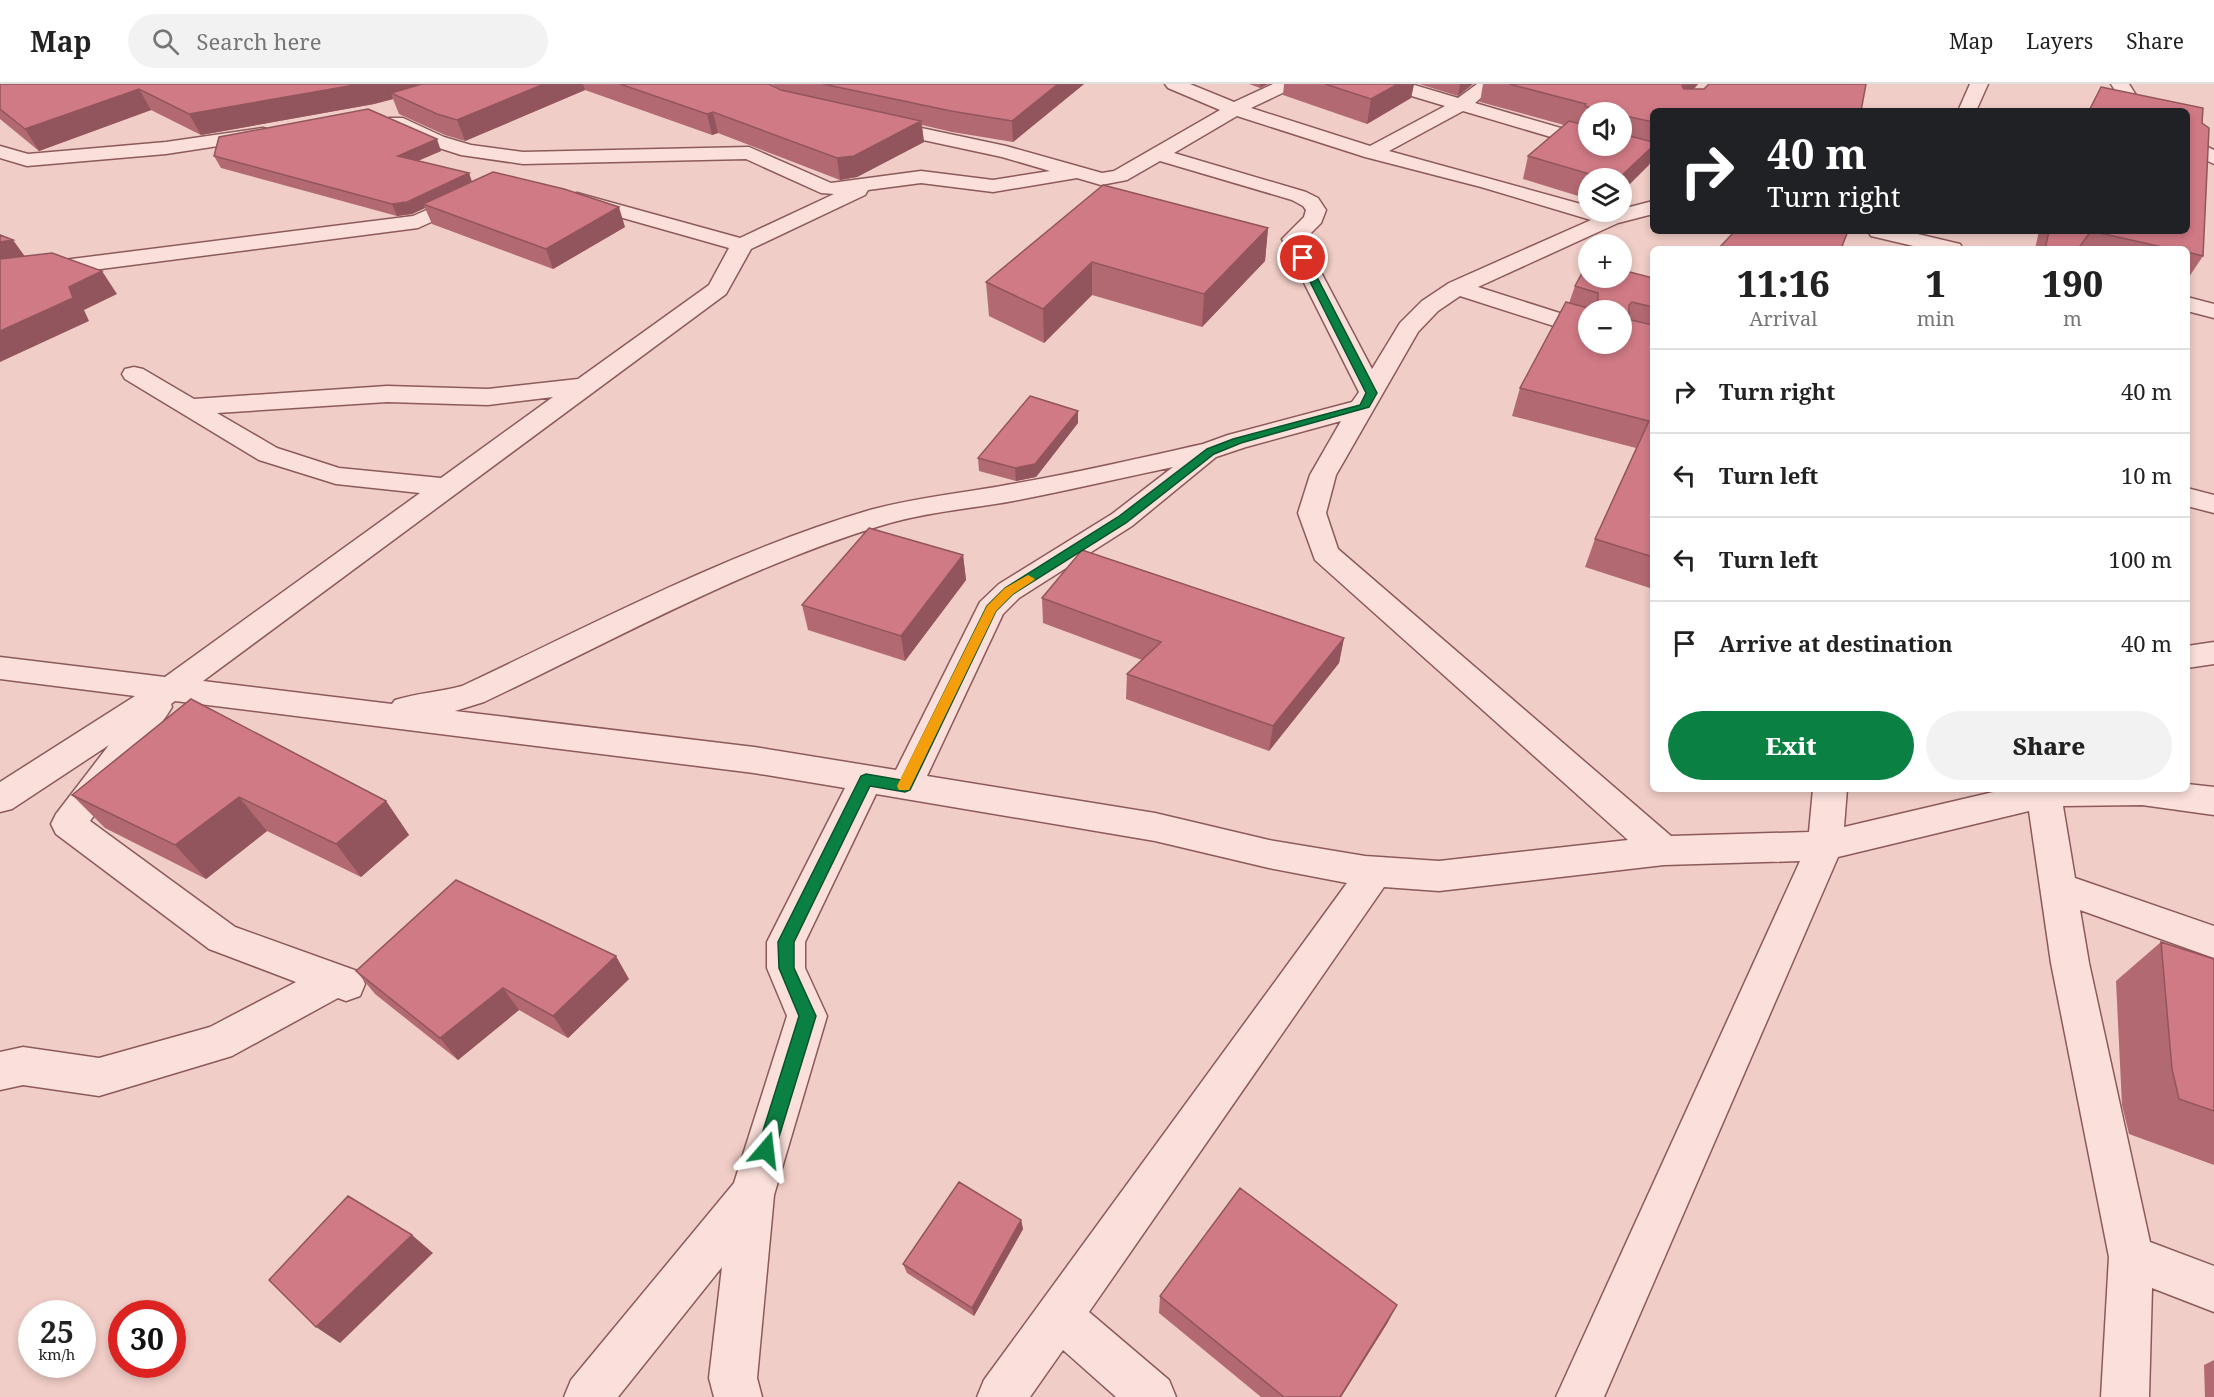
<!DOCTYPE html>
<html lang="en">
<head>
<meta charset="utf-8">
<style>
	:root { --surface:#fff; --page:#f2f2f2; --text:#222; --muted:#767676; --line:#e0e0e0; --accent:#0b8043 }
	body { margin:0; font-family:"Noto Serif",serif; background:var(--page); color:var(--text); height:100vh; display:flex; flex-direction:column; font-size:22px; white-space:nowrap }
	* { box-sizing:border-box; margin:0 }
	p { font-size:20px; color:var(--muted) }
	.icon { flex:none; width:33px; height:33px; fill:none; stroke:currentColor; stroke-width:2; stroke-linecap:round; stroke-linejoin:round }
	.map { position:relative; flex:1; overflow:hidden }
	.panel { position:absolute; left:1650px; top:162px; width:540px; height:546px; display:flex; flex-direction:column; background:var(--surface); border-radius:9px; box-shadow:0 3px 9px #0003 }
	.panel>* { flex:none }
	.hud { position:absolute; left:1650px; top:24px; width:540px; height:126px; border-radius:9px; box-shadow:0 3px 9px #0003; background:#202124; color:#fff; overflow:hidden }
	.tools { position:absolute; left:1578px; top:18px; display:grid; gap:12px }
	.tools a { display:grid; place-items:center; width:54px; height:54px; border-radius:50%; background:var(--surface); box-shadow:0 3px 9px #0003; font-size:30px }
	.speed { position:absolute; left:18px; top:1216px; display:flex; gap:12px; font-size:30px; font-weight:700; text-align:center }
	.speed>* { display:grid; place-content:center; width:78px; height:78px; border-radius:50%; background:var(--surface); box-shadow:0 3px 9px #0003; line-height:1 }
	.speed small { font-size:15px; font-weight:400 }
	.speed .limit { border:9px solid #d22; background:#fff; color:#111 }
	.pin { position:absolute; display:grid; place-items:center; width:51px; height:51px; color:#fff; margin:-26px; border:3px solid #fff; border-radius:50%; box-shadow:0 2px 6px #0007 }
	.me { position:absolute; width:66px; margin:-33px; rotate:17deg; stroke-linejoin:round; filter:drop-shadow(0 0 4px #0008) }
	.turn { display:flex; align-items:center; gap:21px; height:126px; padding:0 18px; font-size:27px }
	.turn .icon { width:78px; height:78px; stroke-width:2.5 }
	.turn b { display:block; font-size:42px; line-height:51px }
	.eta { display:flex; justify-content:space-evenly; align-items:center; height:102px; text-align:center }
	.eta b { font-size:36px; font-weight:800; line-height:42px }
	.primary-button { display:flex; gap:12px; margin-top:auto; padding:12px 18px }
	.primary-button a { flex:1; height:69px; border-radius:36px; background:var(--accent); color:#fff; font-size:24px; font-weight:800; line-height:69px; text-align:center }
	.primary-button a+a { background:var(--page); color:var(--text) }
	ul { padding:0; list-style:none }
	li { display:flex; align-items:center; gap:18px; height:84px; padding:0 18px; border-top:2px solid var(--line) }
	li div { flex:1 }
	li b { display:block; font-size:22px }
	li em { font-style:normal }
	header { display:flex; align-items:center; gap:36px; box-sizing:border-box; height:84px; padding:0 30px; background:var(--surface); border-bottom:2px solid var(--line) }
	header strong { font-size:28px }
	nav { display:flex; gap:33px; margin-inline-start:auto; font-size:21px }
	.search { width:420px; height:54px; background:var(--page); display:flex; align-items:center; gap:15px; box-sizing:border-box; padding:0 21px; border-radius:33px; color:var(--muted); font-size:22px }
	.map>svg:first-child { display:block }
</style>
</head>
<body>
<header>
<strong>Map</strong>
<div class="search"><svg class="icon" aria-label="search" viewBox="0 0 24 24"><circle cx="10" cy="10" r="6"/><path d="M15 15l6 6"/></svg>Search here</div>
<nav><a>Map</a><a>Layers</a><a>Share</a></nav>
</header>
<div class="map">
<svg width="2214" height="1313" viewBox="0 0 2214 1313">
	<rect width="100%" height="100%" fill="#f0cdc6"/>
	<g fill="none" stroke-linecap="round" stroke-linejoin="round">
		<defs>
			<path id="street" d="M1165 0H1190L1234 18 1273 0H1296L1293 4 1251 24 1370 62 1445 22 1385 4 1382 0H1411L1458 14 1477 0H1497L1475 19 1588 52V62H1595L1588 64 1581 62 1463 27 1389 67 1588 122V128H1622V125L1653 117V130L1618 139 1478 203 1588 238V253L1460 212 1438 227 1418 248 1336 391 1326 429 1338 465 1671 752 1809 748 1813 705H1847L1844 743 2006 705H2187V700L2214 703V731L2142 721 2063 722 2075 794 2214 842V874L2080 826 2089 879 2150 1158 2214 1182V1228L2152 1204 2149 1313H2101L2109 1173 2051 879 2029 727 1838 773 1604 1313H1556L1800 777 1664 781 1439 807 1384 803 1089 1228 1169 1296 1176 1313H1116L1063 1266 1030 1313H977L984 1296 1347 799 1269 784 1155 757 876 710 805 858V884L827 932 774 1111 757 1294 762 1313H714L709 1294 722 1183 618 1313H564L571 1296 734 1099 787 932 767 884V858L845 704 754 689 175 617 171 620 172 623 167 631 90 737 235 843 360 888 365 900 360 912 346 917 338 914 232 972 99 1012 23 1001 0 1006V968L23 963 99 974 210 943 296 898 209 865 56 750 51 740 56 730 109 661 12 725 0 728V698L135 612 0 595V573L165 593 420 409 336 400 259 376 125 295 122 290 125 285 134 283 143 285 194 315 387 302 488 305 578 295 709 201 729 164 570 119 567 115 570 111 577 109 584 111 740 154 834 110 821 109 746 75 523 80 461 71 430 61 389 42 386 38 389 34H403L444 53 471 61 523 68 749 63 831 99 921 87 993 96 1050 87 1002 73 872 45 869 41 872 37 879 35 1006 62 1102 89 1114 87 1220 26 1168 4ZM1237 32 1365 73 1481 103 1591 136 1449 199 1422 217 1400 239 1372 285 1304 156 1321 139 1326 126 1318 114 1306 108 1174 69ZM1160 77 1292 116 1303 122 1306 126 1304 133 1282 155 1359 308 1352 318 1228 351 1203 360C1140 374 1076 389 1012 400 965 409 917 413 870 426 730 467 594 540 462 602 440 608 417 609 395 616L392 620 203 597 726 210 751 165 865 111 868 106 921 99 993 108 1077 94 1101 101 1127 96ZM553 313 441 394 339 384 277 364 217 329 387 318 488 321ZM1341 337 1310 391 1298 429 1315 476 1628 756 1439 777 1365 772 1269 756 1155 729 927 692 1003 530 1019 514 1132 442 1216 373 1246 363ZM1173 383 1112 430 999 500 980 518 896 686 754 663 455 627 484 618C614 556 745 483 883 441 926 428 969 425 1013 417 1066 407 1120 394 1173 383Z
				M1970 0H1988L1976 27H1958Z
				M2111 0H2129L2146 27H2128Z
				M263 44 270 46 273 50 270 54 166 70 27 82 0 74V62L28 70 166 58Z
				M2187 53 2214 66V80L2187 67Z
				M470 107 477 109 480 113 477 117 418 144 0 198V184L413 132Z
				M1868 147H1905L1960 160 1963 165H1926L1871 152Z
				M2187 213 2214 220V234L2187 227Z
				M2187 404 2214 411V429L2187 422Z
				M2214 558V580L2187 584V562Z"/>
		</defs>
		<use href="#street" stroke="#8d5a5b" stroke-width="3"/>
		<use href="#street" fill="#fadfda" fill-rule="evenodd"/>
	</g>
	<path fill="#b36972" fill-rule="evenodd" d="M0 0H769L781 6 784 7 771 0H1084L1013 58 952 48 922 41 924 58 857 93 840 96 718 49 712 51 585 6 465 57 445 51 399 30 393 15 374 20 201 51 151 26 39 67 0 35Z
		M1249 0H1268L1260 4Z
		M1284 0H1414L1411 14 1367 40 1283 11Z
		M1419 0H1473L1458 12Z
		M1483 0H1698L1694 5 1866 0 1653 27V69L1649 81 1622 94H1588V115L1523 95 1528 72 1564 41 1480 18ZM1588 28H1622V62H1588Z
		M2101 3 2203 24 2202 39 2209 44 2203 172 2187 196V165H2035L2039 147H2187V27H2088Z
		M441 67 418 77 469 89 472 98 625 143 553 185 432 140 425 124 412 130 397 132 221 84 214 72Z
		M1268 144 1265 177 1202 243 1092 211 1044 259 989 232 986 198Z
		M1653 194V505L1585 483 1595 455 1636 364 1512 332 1520 304 1569 219 1575 202ZM1588 226H1622L1588 260Z
		M1078 327V339L1036 393 1016 397 979 387 978 374Z
		M963 471 966 496 905 577 808 546 802 521Z
		M1042 514 1344 554 1339 579 1269 667 1126 615 1127 590 1142 576 1043 539Z
		M191 615 386 717 409 751 361 793 267 747 206 795 105 744 72 711Z
		M2161 858 2214 875V1081L2129 1050 2122 1021 2116 897Z
		M356 887 629 895 568 954 519 926 458 976 375 910Z
		M1021 1136 1023 1145 974 1232 907 1189 903 1180Z
		M1160 1212 1388 1238 1341 1313H1261L1159 1229Z
		M2214 1276V1313H2205L2204 1281Z"/>
	<path fill="#92555d" d="M360 0H447L391 9 393 15 374 20 201 51 189 30Z
		M544 0H583L585 6 465 57 457 36Z
		M1058 0H1084L1013 58 1012 37Z
		M1260 0H1268L1260 4Z
		M1398 0H1414L1411 14 1367 40 1371 15Z
		M1460 0H1473L1458 12Z
		M1684 0H1698L1674 27 1682 2Z
		M139 5 151 26 39 67 25 45Z
		M713 28 718 49 712 51 707 30Z
		M921 37 924 58 857 93 840 96 837 74Z
		M437 55 441 67 403 83 398 72Z
		M1653 62V69L1649 81 1622 108V94H1619Z
		M469 89 473 101 423 120 425 124 412 130 397 132 392 120Z
		M619 123 625 143 553 185 546 165Z
		M1268 144 1265 177 1202 243 1204 210Z
		M0 150 4 156H13L29 178 0 182Z
		M1092 178V211L1044 259 1043 225Z
		M102 187 117 210 84 226 89 237 0 278V247L69 203Z
		M1078 327V339L1036 393 1016 397 1015 384Z
		M963 471 966 496 905 577 901 552Z
		M1344 554 1339 579 1269 667 1273 642Z
		M239 713 267 747 206 795 175 761Z
		M386 717 409 751 361 793 336 760Z
		M616 872 629 895 568 954 553 932Z
		M503 904 519 926 458 976 440 954Z
		M1021 1136 1023 1145 974 1232 972 1224Z
		M412 1151 433 1169 340 1259 316 1243Z
		M1397 1221 1388 1238 1341 1313H1340Z"/>
	<path fill="#d07a85" stroke="#92555d" stroke-width="1.5" d="M0 0H360L189 30 139 5 25 45 0 25Z
		M422 0H544L457 36 437 30 391 9Z
		M620 0H769L781 6 921 37 854 72 837 74 713 28 707 30Z
		M823 0H1058L1012 37 951 27Z
		M1325 0H1398L1371 15Z
		M1509 0H1684L1682 2 1684 5H1704L1709 0H1866L1861 27H1653V38L1630 33H1622V28H1597V26L1585 22 1586 20Z
		M2101 3 2203 24 2202 39 2209 44 2203 172 2187 168V165H2171L2091 147 2078 165H2045L2049 147H2187V27H2089Z
		M368 25 437 55 398 72 469 89 407 118 392 120 214 72 219 53Z
		M1569 37 1588 42V62H1622V50L1653 58V62L1619 94H1603L1528 72Z
		M493 88 564 105 619 123 546 165 423 120Z
		M1103 101 1268 144 1204 210 1092 178 1043 225 986 198Z
		M1735 147H1848L1841 165H1718Z
		M0 151 13 156 0 158Z
		M2017 163 2027 165H2015Z
		M52 169 102 187 69 203 73 214 0 247V175Z
		M1588 178V194H1622V186L1653 194V223L1632 218 1629 221V230L1622 231V233V226H1598V209L1575 202Z
		M1566 218 1595 226H1588V260H1622V234L1653 241V473L1595 455 1649 337 1520 304Z
		M1030 312 1078 327 1035 380 1015 384 978 374Z
		M869 444 963 471 901 552 802 521Z
		M1082 466 1344 554 1273 642 1127 590 1161 558 1042 514Z
		M191 615 386 717 336 760 239 713 175 761 72 711Z
		M456 796 616 872 553 932 503 904 440 954 356 887Z
		M2161 858 2214 875V1027L2179 1015 2172 985Z
		M959 1098 1021 1136 972 1224 903 1180Z
		M1240 1104 1397 1221 1340 1313H1284L1160 1212Z
		M348 1112 412 1151 316 1243 269 1196Z"/>
	<path fill="#0b8043" stroke="#07532c" stroke-width="1.5" d="M1300 172 1307 174 1377 309 1369 323 1241 359 1214 370 1126 439 1013 510 996 527 910 706 905 708 870 702 794 858V884L816 932 775 1066 772 1072 766 1075 760 1072 757 1066 799 932 779 884 778 858 861 692 866 690 901 696 987 522 1005 504 1118 433 1207 365 1233 355 1360 321 1366 309 1298 174Z"/>
	<path fill="#f59e0b" d="M1028 491 1035 495 1033 497 1013 510 996 527 909 706H899L897 702 987 522 1005 504Z"/>
</svg>
<div class="tools">
<a><svg class="icon" aria-label="sound" viewBox="0 0 24 24"><path d="M4 9h4l5-4v14l-5-4H4zM17 9q2 3 0 6"/></svg></a>
<a><svg class="icon" aria-label="layers" viewBox="0 0 24 24"><path d="M12 4l9 5-9 5-9-5zM3 14l9 5 9-5"/></svg></a>
<a>+</a>
<a>−</a>
</div>
<div class="speed"><div>25<small>km/h</small></div><div class="limit">30</div></div>
<div class="pin" style="left:1303px;top:174px;background:#d93025"><svg class="icon" aria-label="arrive" viewBox="0 0 24 24"><path d="M6 21V4h12l-3 4 3 4H6"/></svg></div>
<svg class="me" style="left:766px;top:1066px" viewBox="-20 -20 40 40"><path d="M0-17L14 15 0 8-14 15z" fill="#0b8043" stroke="#fff" stroke-width="4"/></svg>
<div class="hud">
<div class="turn"><svg class="icon" aria-label="right" viewBox="0 0 24 24"><path d="M7 20v-9h11M14 6l5 5-5 5"/></svg><div><b>40 m</b>Turn right</div></div>
</div>
<section class="panel">
<div class="eta">
<div><b>11:16</b><p>Arrival</p></div>
<div><b>1</b><p>min</p></div>
<div><b>190</b><p>m</p></div>
</div>
<ul>
<li><svg class="icon" aria-label="right" viewBox="0 0 24 24"><path d="M7 20v-9h11M14 6l5 5-5 5"/></svg><div><b>Turn right</b></div><em>40 m</em></li>
<li><svg class="icon" aria-label="left" viewBox="0 0 24 24"><path d="M17 20v-9H6M10 6l-5 5 5 5"/></svg><div><b>Turn left</b></div><em>10 m</em></li>
<li><svg class="icon" aria-label="left" viewBox="0 0 24 24"><path d="M17 20v-9H6M10 6l-5 5 5 5"/></svg><div><b>Turn left</b></div><em>100 m</em></li>
<li><svg class="icon" aria-label="arrive" viewBox="0 0 24 24"><path d="M6 21V4h12l-3 4 3 4H6"/></svg><div><b>Arrive at destination</b></div><em>40 m</em></li>
</ul>
<div class="primary-button"><a>Exit</a><a>Share</a></div>
</section>
</div>
</body>
</html>
